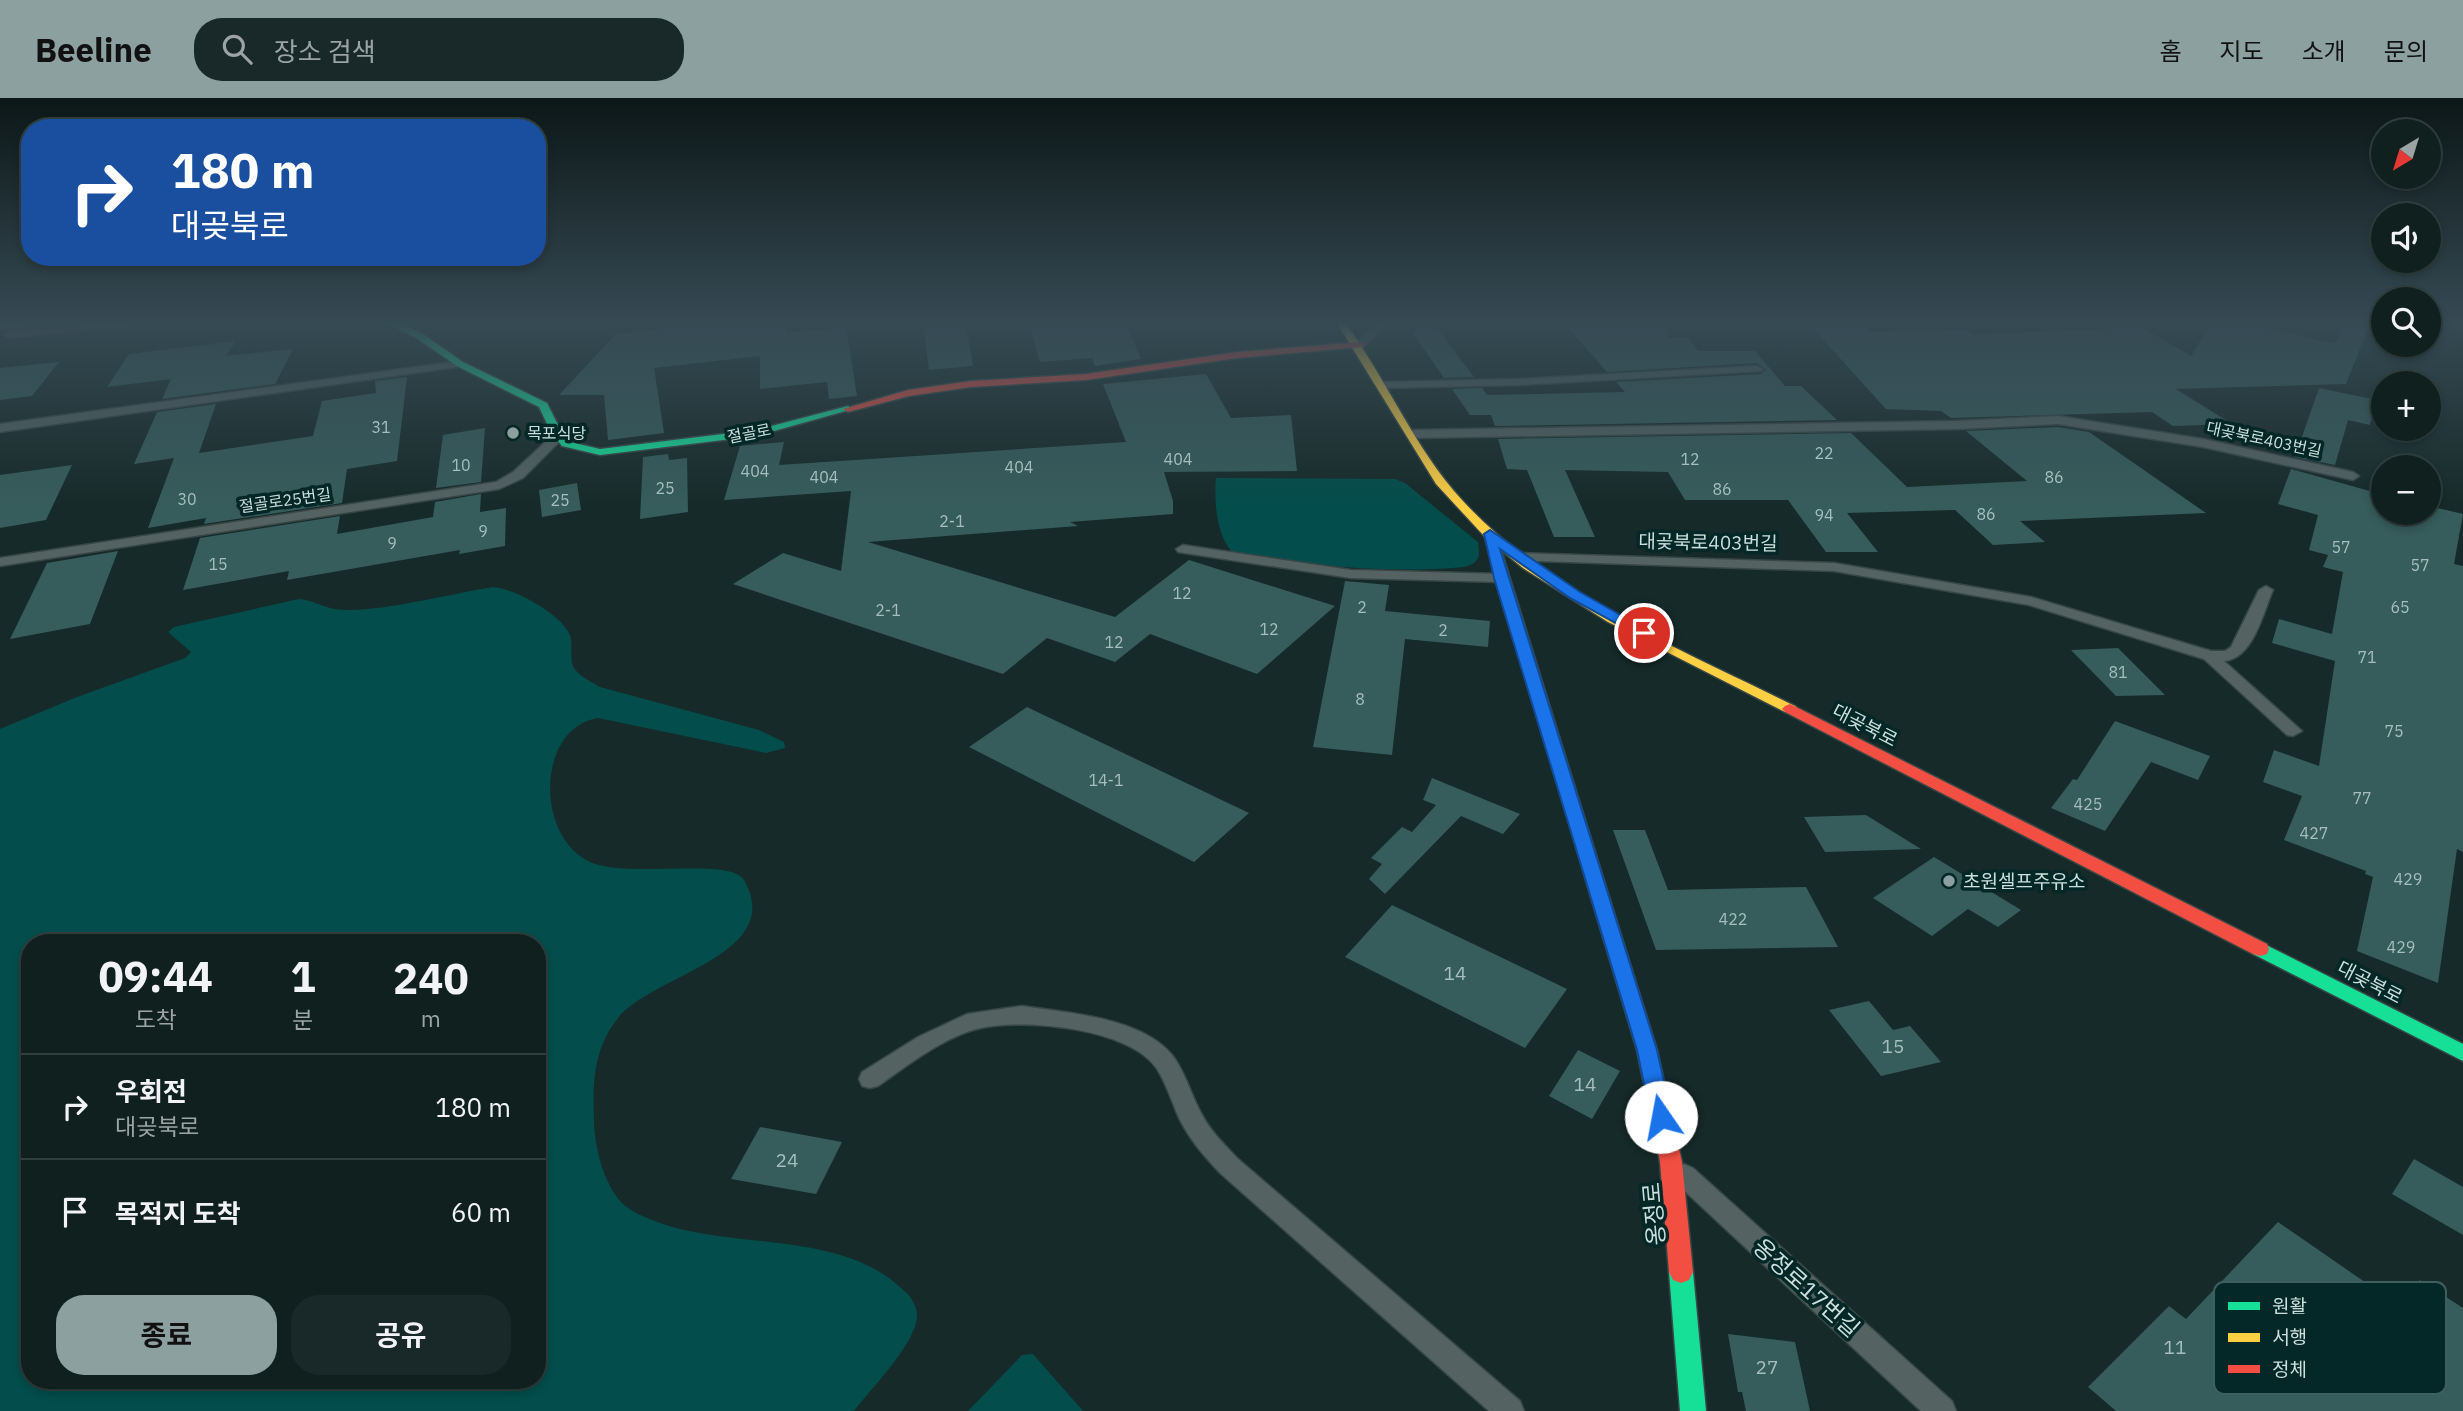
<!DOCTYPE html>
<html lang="ko">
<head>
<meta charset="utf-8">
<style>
	:root { --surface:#10201f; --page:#192828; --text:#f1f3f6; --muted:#9ca3a4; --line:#303e3d; --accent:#8ca09f }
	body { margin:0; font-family:"IBM Plex Sans","Noto Sans KR",sans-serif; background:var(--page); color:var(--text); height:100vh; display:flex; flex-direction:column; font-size:26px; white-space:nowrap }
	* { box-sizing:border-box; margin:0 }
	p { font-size:23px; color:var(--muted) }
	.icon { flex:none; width:38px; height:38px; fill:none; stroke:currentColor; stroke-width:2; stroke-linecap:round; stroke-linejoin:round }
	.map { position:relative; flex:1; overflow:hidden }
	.panel { position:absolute; left:21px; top:836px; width:525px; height:455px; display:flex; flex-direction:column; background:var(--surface); border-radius:28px; box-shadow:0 4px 10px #0003,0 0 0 2px var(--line) }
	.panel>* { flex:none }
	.hud { position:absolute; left:21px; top:21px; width:525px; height:147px; border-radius:28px; box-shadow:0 4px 10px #0003,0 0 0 2px var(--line); background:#1a4fa0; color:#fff; overflow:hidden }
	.needle { width:46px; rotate:218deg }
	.fabs { position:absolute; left:2371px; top:21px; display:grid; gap:14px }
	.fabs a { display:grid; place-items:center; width:70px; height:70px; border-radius:50%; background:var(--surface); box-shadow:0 4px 10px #0003,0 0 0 2px var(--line); font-size:35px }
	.pin { position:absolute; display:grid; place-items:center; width:60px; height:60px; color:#fff; margin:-30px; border:4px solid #fff; border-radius:50%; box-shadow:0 2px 7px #0007 }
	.me { position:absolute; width:77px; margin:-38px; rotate:348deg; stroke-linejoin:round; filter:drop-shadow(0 0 5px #0008) }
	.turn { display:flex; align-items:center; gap:24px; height:147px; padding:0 35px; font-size:32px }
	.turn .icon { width:91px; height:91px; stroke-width:2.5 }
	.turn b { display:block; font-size:49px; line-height:60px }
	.eta { display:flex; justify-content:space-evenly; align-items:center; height:119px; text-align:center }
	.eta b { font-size:42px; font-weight:700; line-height:49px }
	.button { display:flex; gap:14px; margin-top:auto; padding:14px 35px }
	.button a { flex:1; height:80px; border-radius:28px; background:var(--accent); color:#111; font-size:28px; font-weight:700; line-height:80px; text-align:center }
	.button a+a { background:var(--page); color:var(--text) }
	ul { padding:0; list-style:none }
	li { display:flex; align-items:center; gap:21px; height:105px; padding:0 35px; border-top:2px solid var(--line) }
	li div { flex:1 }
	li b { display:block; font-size:26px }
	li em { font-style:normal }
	header { display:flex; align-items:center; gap:42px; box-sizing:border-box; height:98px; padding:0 35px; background:var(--accent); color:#111 }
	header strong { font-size:33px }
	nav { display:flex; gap:38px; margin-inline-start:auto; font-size:24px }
	.search { width:490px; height:63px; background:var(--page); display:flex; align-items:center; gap:18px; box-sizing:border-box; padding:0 24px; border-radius:28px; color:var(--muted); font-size:26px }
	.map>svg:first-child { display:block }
</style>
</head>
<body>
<header>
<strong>Beeline</strong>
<div class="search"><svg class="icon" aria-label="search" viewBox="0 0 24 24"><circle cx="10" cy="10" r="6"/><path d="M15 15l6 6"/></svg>장소 검색</div>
<nav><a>홈</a><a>지도</a><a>소개</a><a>문의</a></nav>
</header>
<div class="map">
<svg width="2463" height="1313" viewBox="0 0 2463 1313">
	<rect width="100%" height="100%" fill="#162a29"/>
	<path fill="#034d4c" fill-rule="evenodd" d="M1216 380 1395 381 1405 385 1478 444C1480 459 1480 465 1464 469 1386 476 1307 468 1231 453 1216 434 1214 403 1216 380Z
		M493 489C514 490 562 517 570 537 573 547 570 556 572 565 575 577 591 583 600 589L759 632 784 644 785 650 766 655 598 620C537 630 535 736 588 763 624 782 730 758 744 782 787 857 652 877 618 920 593 952 593 984 594 1022 595 1051 603 1085 623 1106 634 1116 652 1122 666 1127 739 1150 841 1135 900 1189 909 1196 918 1207 917 1219 916 1245 870 1292 854 1313H0V631L77 599 185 560 191 554 168 534 174 529 299 501C313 502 322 509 335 511 370 517 454 495 493 489ZM30 845H537V1283H30Z
		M1033 1256 1083 1313H968L1022 1257Z"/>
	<path fill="#365c5b" d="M664 225H786L787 235 846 229 857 298 829 301 827 284 760 291V258L654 270 664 335 608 342 604 297H559L616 236 664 230Z
		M1029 225H1126L1141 261 1095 268 1092 260 1040 264Z
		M1426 225H1433L1474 279 1444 280 1412 234Z
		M1564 225H1667L1668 240 1687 239 1698 253H1755L1785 288H1801L1837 322 1495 328 1491 317H1470L1452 291 1482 290 1487 297 1625 294 1616 284 1761 276 1766 271 1757 265 1607 274Z
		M1808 225 1862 226 1869 234 1967 232 1973 237 2141 229 2191 258 2211 225H2243L2335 246 2344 225H2370L2346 286 2176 291 2232 326 2173 328 2152 314 1951 320 1941 313 1886 311Z
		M966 228 973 268 929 272 924 231Z
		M236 243 226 258 293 251 275 286 162 301 171 281 107 289 129 256Z
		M59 264 32 298 0 302V270Z
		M1206 276 1231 320 1291 317 1297 373 1164 374 1173 403V416L1070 424 1078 428 868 444 1115 519 1189 462 1335 508 1257 576 1150 536 1115 564 1047 540 1003 576 733 486 783 455 841 473 851 393 724 402 740 348 784 344 779 367 1126 344 1103 286Z
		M407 279 397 363 347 371 342 405 204 426 206 420 148 430 174 360 134 366 157 314 216 306 199 355 313 338 322 303 376 295 375 283Z
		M2319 290 2377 302 2370 327 2348 322 2335 367 2295 359Z
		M2058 329 2089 334 2206 415 2020 423 2045 444 1993 447 1955 412 1847 415 1878 454H1826L1788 402H1685L1668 374 1565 372 1595 439H1554L1527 372 1507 371 1498 341 1851 335 1907 389 2027 383 1966 333Z
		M485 330 481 384 436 390 443 337Z
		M668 356 669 362 687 360 688 414 640 421 643 359Z
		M72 367 46 422 0 430V377Z
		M2291 371 2384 397V415H2429V408L2463 416 2454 466 2463 468V754L2457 751 2438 885 2357 853 2373 779 2365 776 2366 773 2284 742 2302 698 2263 684 2274 652 2319 668 2335 563 2272 545 2279 521 2332 536 2343 474 2323 469 2328 457 2309 452 2318 417 2278 406Z
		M577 385 581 412 542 419 539 392Z
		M481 396 480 414 506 410 505 448 459 456 460 452 287 482 289 473 183 492 200 440 340 418 337 436 433 419 435 404Z
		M118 453 90 526 10 541 47 465Z
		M1345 483 1389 487 1385 513 1490 523 1488 549 1405 541 1392 657 1313 649Z
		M2118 550 2165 597 2116 598 2071 552Z
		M1027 609 1249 715 1194 764 969 649Z
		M2115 623 2210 658 2198 682 2151 664 2105 733 2051 710 2073 681 2077 682Z
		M1432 680 1520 716 1503 736 1461 718 1385 796 1369 781 1382 766 1371 760 1402 729 1412 734 1436 707 1423 702Z
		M1866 717 1921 751 1825 754 1804 719Z
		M1613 732H1645L1668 792 1806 789 1838 849 1656 852Z
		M1934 759 2021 812 1998 829 1968 811 1932 838 1873 800Z
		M1392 807 1567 891 1525 950 1345 859Z
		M1869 903 1893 932 1910 928 1941 964 1881 978 1829 912Z
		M1578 952 1620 973 1592 1021 1549 998Z
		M760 1029 842 1044 816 1096 731 1081Z
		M2414 1061 2463 1089V1137L2392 1096Z
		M2278 1124 2401 1209 2420 1182 2463 1210V1313H2116L2088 1289 2169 1208 2186 1221Z
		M1728 1236 1795 1244 1810 1313H1746L1742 1294H1738Z"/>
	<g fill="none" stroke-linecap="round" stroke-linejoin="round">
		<defs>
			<path id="lane" d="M95 225H383L378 228 101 230 9 240 4 237 9 234Z
				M1377 225H1387L1364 249H1356V245Z
				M460 263 465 266 464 268 0 334V326Z
				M1757 268 1763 271 1761 273 1519 287 1384 290 1378 287 1384 284 1519 281Z
				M2058 318 2203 341 2353 374 2359 378 2353 382 2203 349 2058 326 1956 331 1412 340 1406 336 1412 332 1956 323Z
				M554 336 564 339 523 380 499 391 0 468V460L496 384 513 374Z
				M1183 447 1351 472 1501 476 1508 480 1501 484 1351 480 1178 454 1176 451Z
				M1518 455 1834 465 2031 499 2211 553H2225L2231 549 2259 492 2266 488 2273 492C2263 515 2253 561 2224 563L2302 633 2293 638 2287 637 2204 561 2029 507 1834 473 1513 462V456Z
				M1022 908C1067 915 1141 919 1172 957 1185 973 1191 997 1201 1015 1210 1033 1224 1046 1238 1061L1520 1303 1524 1313H1489L1220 1075C1204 1058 1190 1042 1179 1020 1172 1004 1166 985 1157 971 1131 930 1023 920 981 930 946 937 907 968 878 988L870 990 862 988 859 981 862 974 918 939 967 916Z
				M1684 1066 1693 1070 1952 1303 1956 1313H1921L1675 1084 1672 1077 1675 1070Z"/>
			<path id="street" d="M0 225H26L23 230 0 232Z"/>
			<path id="fast" d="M386 225H398L421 235 463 264 547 305 561 333 570 344 600 351 756 332 848 308 853 311 756 338 600 357 562 348 551 334 539 309 457 268 415 239Z
				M1490 432 1496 436 1609 799 1606 803H1594L1591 799 1484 436Z
				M2260 844 2463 946V963L2253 856 2251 851 2253 846Z
				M1681 1163 1689 1166 1693 1174 1706 1313H1680L1669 1174 1673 1166Z"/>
			<path id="slow" d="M1337 225H1345C1387 281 1414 350 1462 402 1551 499 1680 551 1795 608L1798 611 1795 614H1785L1608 524 1523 470 1485 439 1436 386Z"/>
			<path id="jam" d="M1360 244 1363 245V249L1237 260 1086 282 971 289 909 298 848 314 843 311 908 292 971 283 1086 276 1237 254Z
				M1790 606 2267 846 2269 851 2267 856 2260 858 2253 856 1785 614 1782 611 1785 608Z
				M1600 793 1606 795 1609 799 1657 952 1682 1064 1693 1174 1689 1182 1681 1185 1673 1182 1669 1174 1660 1064 1637 952 1591 799 1594 795Z"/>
		</defs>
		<use href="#lane" stroke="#384746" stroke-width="3"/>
		<use href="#street" stroke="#384746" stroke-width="3"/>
		<use href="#fast" stroke="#384746" stroke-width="3"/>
		<use href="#slow" stroke="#384746" stroke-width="3"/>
		<use href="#jam" stroke="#384746" stroke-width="3"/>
		<use href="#lane" fill="#546262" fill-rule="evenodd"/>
		<use href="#street" fill="#546262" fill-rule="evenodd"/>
		<use href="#fast" fill="#16e098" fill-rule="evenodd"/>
		<use href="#slow" fill="#ffcf43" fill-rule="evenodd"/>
		<use href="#jam" fill="#f24e42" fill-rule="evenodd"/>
	</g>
	<linearGradient id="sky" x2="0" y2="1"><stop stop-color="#0c1717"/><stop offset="0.55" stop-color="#364a54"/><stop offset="1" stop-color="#364a54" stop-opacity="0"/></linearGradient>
	<rect width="2463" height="408" fill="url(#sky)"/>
	<path fill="#1a73e8" stroke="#114b97" stroke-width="2" d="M1490 432 1580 494 1652 535 1639 538 1570 500 1500 451 1657 952 1672 1019 1669 1026 1661 1028 1654 1026 1651 1019 1637 952 1494 480 1484 436Z"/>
	<g fill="#8ca09f" stroke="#032827" stroke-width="2.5">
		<circle cx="513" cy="335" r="7"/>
		<circle cx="1949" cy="783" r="7"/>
	</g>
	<g text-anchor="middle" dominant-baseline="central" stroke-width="7" stroke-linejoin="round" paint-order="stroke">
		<g font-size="16" fill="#a6bebd">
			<text x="381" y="329">31</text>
			<text x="1824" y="355">22</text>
			<text x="1178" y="361">404</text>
			<text x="1690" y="361">12</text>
			<text x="461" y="367">10</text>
			<text x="1019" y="369">404</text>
			<text x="755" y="373">404</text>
			<text x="824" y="379">404</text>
			<text x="2054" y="379">86</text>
			<text x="665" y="390">25</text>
			<text x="1722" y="391">86</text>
			<text x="187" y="401">30</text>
			<text x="560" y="402">25</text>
			<text x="1986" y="416">86</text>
			<text x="1824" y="417">94</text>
			<text x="952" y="423">2-1</text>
			<text x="483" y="433">9</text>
			<text x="392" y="445">9</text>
			<text x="2341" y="449">57</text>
			<text x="218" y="466">15</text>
			<text x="2420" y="467">57</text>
			<text x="1182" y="495">12</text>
			<text x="1362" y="509">2</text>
			<text x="2400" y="509">65</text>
			<text x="888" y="512">2-1</text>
			<text x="1269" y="531">12</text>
			<text x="1443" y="532">2</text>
			<text x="1114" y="544">12</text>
			<text x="2367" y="559">71</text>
			<text x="2118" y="574">81</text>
			<text x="1360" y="601">8</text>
			<text x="2394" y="633">75</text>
			<text x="1106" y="682">14-1</text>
			<text x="2362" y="700">77</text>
			<text x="2088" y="706">425</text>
			<text x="2314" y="735">427</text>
			<text x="2408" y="781">429</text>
			<text x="1733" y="821">422</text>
			<text x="2401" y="849">429</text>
		</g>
		<g font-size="16" fill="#ccdfde" stroke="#032827" text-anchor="start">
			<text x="527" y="335">목포식당</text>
		</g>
		<g font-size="16" fill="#ccdfde" stroke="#032827">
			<text transform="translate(749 335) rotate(-11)">절골로</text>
			<text transform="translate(2264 341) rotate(12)">대곶북로403번길</text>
			<text transform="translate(285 402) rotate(-8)">절골로25번길</text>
		</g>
		<g font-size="19" fill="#ccdfde" stroke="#032827">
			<text transform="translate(1708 444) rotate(1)">대곶북로403번길</text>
			<text transform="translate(1865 627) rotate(27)">대곶북로</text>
			<text transform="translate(2370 884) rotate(27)">대곶북로</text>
		</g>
		<g font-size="19" fill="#ccdfde" stroke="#032827" text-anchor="start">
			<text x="1963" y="783">초원셀프주유소</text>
		</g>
		<g font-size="19" fill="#a6bebd">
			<text x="1455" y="875">14</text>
			<text x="1893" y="948">15</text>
			<text x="1585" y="986">14</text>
			<text x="787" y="1062">24</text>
			<text x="2175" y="1249">11</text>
			<text x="1767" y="1269">27</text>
		</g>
		<g font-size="23" fill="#ccdfde" stroke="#032827">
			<text transform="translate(1653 1116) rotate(-95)">옹정로</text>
			<text transform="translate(1807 1189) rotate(42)">옹정로17번길</text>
		</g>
	</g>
	<rect x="2214" y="1184" width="232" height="112" rx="10" fill="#032827" stroke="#3f5f5e" stroke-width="2"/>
	<rect x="2228" y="1204" width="32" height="8" fill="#16e098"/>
	<rect x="2228" y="1235" width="32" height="9" fill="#ffcf43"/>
	<rect x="2228" y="1267" width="32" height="8" fill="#f24e42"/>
	<g font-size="19" fill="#ccdfde">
		<text x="2272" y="1215">원활</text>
		<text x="2272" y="1246">서행</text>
		<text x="2272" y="1278">정체</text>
	</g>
</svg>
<div class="fabs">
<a><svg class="needle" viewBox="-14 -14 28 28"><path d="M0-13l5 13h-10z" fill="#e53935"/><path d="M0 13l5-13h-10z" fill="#9ca3a4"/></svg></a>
<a><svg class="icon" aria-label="sound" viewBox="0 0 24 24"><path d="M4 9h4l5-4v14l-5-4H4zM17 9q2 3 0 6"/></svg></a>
<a><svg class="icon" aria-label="search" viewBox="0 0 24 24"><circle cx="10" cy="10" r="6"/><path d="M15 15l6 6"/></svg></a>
<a>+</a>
<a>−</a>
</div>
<div class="pin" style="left:1644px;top:535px;background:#d93025"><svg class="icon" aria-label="arrive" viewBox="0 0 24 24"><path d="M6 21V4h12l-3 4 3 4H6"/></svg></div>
<svg class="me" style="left:1661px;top:1019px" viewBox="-20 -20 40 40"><circle r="19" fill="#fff"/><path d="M0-13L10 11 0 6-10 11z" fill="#1a73e8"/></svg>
<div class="hud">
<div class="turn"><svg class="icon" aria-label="right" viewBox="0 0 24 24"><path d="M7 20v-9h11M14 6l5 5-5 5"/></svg><div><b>180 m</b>대곶북로</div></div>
</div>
<section class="panel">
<div class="eta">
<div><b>09:44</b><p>도착</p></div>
<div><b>1</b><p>분</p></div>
<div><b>240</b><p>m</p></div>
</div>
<ul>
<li><svg class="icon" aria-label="right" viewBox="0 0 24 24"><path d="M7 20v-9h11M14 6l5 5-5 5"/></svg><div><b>우회전</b><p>대곶북로</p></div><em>180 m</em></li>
<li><svg class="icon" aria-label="arrive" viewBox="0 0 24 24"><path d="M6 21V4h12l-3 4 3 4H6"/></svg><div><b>목적지 도착</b></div><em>60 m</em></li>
</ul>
<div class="button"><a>종료</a><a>공유</a></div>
</section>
</div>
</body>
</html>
